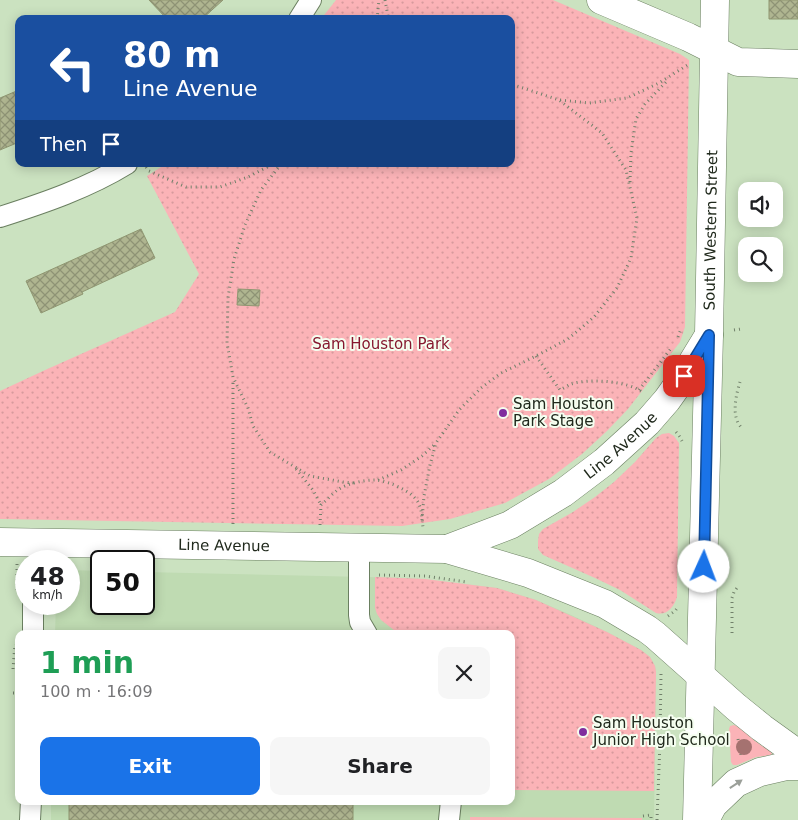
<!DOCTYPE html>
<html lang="en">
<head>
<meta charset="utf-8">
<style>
	:root { --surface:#fff; --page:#f6f6f6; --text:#202124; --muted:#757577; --accent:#1a73e8 }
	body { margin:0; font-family:"DejaVu Sans",sans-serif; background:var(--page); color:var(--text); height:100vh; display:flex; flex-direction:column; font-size:19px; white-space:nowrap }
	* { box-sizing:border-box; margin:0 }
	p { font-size:16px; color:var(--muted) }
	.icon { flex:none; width:28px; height:28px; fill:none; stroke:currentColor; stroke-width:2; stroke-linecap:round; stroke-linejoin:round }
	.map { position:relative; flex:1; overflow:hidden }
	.side { position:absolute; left:15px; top:630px; width:500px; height:175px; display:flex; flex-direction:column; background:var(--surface); border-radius:10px; box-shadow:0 2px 12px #0003 }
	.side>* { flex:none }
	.guide { position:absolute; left:15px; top:15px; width:500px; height:152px; border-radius:10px; box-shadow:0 2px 12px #0003; background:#1a4fa0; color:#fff; overflow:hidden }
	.fabs { position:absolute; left:738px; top:182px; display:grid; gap:10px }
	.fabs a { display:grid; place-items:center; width:45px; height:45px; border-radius:10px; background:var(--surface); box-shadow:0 2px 12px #0003; font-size:25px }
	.speed { position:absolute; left:15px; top:550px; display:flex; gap:10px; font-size:25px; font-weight:700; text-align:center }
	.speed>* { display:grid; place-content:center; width:65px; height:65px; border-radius:50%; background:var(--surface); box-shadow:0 2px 12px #0003; line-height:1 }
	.speed small { font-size:12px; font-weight:400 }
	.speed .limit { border:2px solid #111; border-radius:8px; background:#fff; color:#111 }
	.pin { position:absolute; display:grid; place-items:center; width:42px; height:42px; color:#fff; margin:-21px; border-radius:10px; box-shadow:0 2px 8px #0006 }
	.me { position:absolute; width:55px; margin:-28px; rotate:2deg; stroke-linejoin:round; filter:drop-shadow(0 0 4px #0008) }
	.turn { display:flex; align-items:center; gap:18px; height:105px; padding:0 25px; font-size:22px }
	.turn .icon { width:65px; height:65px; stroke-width:2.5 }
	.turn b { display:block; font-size:35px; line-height:42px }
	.then { display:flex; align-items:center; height:48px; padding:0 25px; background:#0003; gap:10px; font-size:19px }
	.round { display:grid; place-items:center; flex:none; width:52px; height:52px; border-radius:10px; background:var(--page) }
	.overview { display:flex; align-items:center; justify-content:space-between; height:85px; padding:0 25px }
	h1 { font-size:30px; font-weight:600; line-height:38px; color:#1e9e55 }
	.action { display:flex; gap:10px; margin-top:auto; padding:10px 25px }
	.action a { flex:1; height:58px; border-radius:10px; background:var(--accent); color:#fff; font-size:20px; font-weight:600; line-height:58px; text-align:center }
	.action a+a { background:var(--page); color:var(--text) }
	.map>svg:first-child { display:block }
</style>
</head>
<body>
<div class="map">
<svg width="798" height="820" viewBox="0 0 798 820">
	<defs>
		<pattern id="park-dots" width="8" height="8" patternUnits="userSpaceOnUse" patternTransform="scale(1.25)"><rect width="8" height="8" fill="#fbb3b7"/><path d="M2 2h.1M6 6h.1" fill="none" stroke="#d79a9d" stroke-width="1.8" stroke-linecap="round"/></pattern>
		<pattern id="building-cross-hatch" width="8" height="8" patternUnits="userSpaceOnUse" patternTransform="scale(1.25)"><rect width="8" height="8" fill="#afb590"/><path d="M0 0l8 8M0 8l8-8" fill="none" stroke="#8e9375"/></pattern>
	</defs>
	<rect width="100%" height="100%" fill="#cbe2c0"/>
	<path fill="#bfdbb2" d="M69 570 101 571V604H144V572L410 578 497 588 536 600 571 615 607 632 641 650 650 657 655 666 656 672 654 820H51V801H511V634H55L56 604H69Z"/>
	<path fill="#fbb3b7" d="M734 725C743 728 750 738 758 743 763 747 768 749 772 753L771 755 756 757 737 765H733L731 762 729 729 730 726Z
		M470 817 642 818V820H470Z"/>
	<path fill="url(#park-dots)" d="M336 0H553L680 54 689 60 685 327 680 342 628 409 607 431 582 454 549 479 505 503 450 519 402 526 0 519V391L43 371 175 312 199 274 147 176 166 164H511V19H321Z
		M669 433 674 436 679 443 677 597C674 607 667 616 656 613L620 590 595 578 543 555 538 549V541L539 534 543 529 573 512 595 497 614 482 635 462 656 438 662 434Z
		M375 577 425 579 497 588 536 600 607 632 641 650 650 657 655 666 656 672 654 791 511 790V634H399L381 620 377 614 375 608Z"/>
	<path fill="url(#building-cross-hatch)" stroke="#8f9671" d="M149 0H223L202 19H167Z
		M769 0H798V19H769Z
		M19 90V142L0 150V98Z
		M141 229 155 258 82 292 83 294 41 313 26 281Z
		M238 289 260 290 259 306 237 305Z
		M69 801H353V820H69Z"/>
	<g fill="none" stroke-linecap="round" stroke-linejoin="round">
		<defs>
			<path id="street" d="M299 19 311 0
				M0 217C44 203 88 188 127 164
				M359 548V615L360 622 367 634
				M33 634V604
				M30 820 31 801
				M449 820 451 801"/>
			<g id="secondary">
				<path d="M601 0 688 37 738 62 798 64"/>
				<path id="s1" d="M0 542 447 549 528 573 605 604 647 629 655 635 736 707 762 728 798 754"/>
				<path id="s2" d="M447 549 510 525 563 493 604 462 647 423 667 400 684 376 709 335"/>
				<path id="s3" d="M697 820 709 335 715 0"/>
				<path d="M705 820 713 805 736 783 760 772 786 766H798"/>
			</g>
		</defs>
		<use href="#street" stroke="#6a7f60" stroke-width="22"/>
		<use href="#secondary" stroke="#6a7f60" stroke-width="29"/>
		<path stroke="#71806a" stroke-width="3" stroke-dasharray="1 4" stroke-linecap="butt" d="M385 0 388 16 390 19
			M377 19 379 0
			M560 100 589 103 627 98 659 83 689 64
			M281 164 261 190 245 225 234 259 228 298 227 343 233 377 248 408 253 426 270 452 310 476 343 482 354 483
			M146 167 149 171 186 187H220L248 177 273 164
			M630 182 631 153 636 119 645 104 668 80
			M734 330 741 329
			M678 337 681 329
			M536 356 560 390C564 388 568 385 571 384 589 378 628 381 642 392
			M740 382C736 395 731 416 741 427
			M639 390 672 347
			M676 432 680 437 682 441
			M296 469 313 490 321 505
			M378 480 401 470 422 456 435 444
			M422 520 424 496 430 465 436 443 459 410 481 388 501 373 536 356 568 339 594 317 617 288 631 258 637 218 626 170 602 133 559 100 511 84
			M233 524V380
			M320 525 321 505C327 500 333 493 339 489 349 483 364 480 376 480 389 481 414 492 419 504 422 511 422 520 423 527
			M17 564V593
			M379 575 425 576 467 582
			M668 616 675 611 678 607
			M732 633V598L734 592 739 585
			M13 669 15 644
			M13 693H19
			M738 739 741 755
			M643 816 651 815V820
			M657 820 660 742 661 673"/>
		<use href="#street" stroke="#fff" stroke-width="20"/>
		<use href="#secondary" stroke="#fff" stroke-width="28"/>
	</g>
	<circle fill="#a57270" cx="744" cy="747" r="8"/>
	<defs><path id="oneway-solid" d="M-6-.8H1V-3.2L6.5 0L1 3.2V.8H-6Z" transform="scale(1.25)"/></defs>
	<use fill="#9b9f99" href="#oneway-solid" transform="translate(736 784) rotate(-34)"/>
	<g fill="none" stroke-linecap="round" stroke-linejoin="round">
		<defs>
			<path id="route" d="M684 376 709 335 704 567"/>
		</defs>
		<use href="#route" stroke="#114b97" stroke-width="12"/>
		<use href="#route" stroke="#1a73e8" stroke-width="9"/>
	</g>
	<g fill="#802e9e" stroke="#f5fef0" stroke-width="2">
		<circle cx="503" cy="413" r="5"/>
		<circle cx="583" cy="732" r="5"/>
	</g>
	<g text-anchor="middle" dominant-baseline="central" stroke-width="4" stroke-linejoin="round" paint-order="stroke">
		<g font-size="15" fill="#20291c" stroke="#f5fef0">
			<text stroke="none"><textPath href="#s3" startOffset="590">South Western Street</textPath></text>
			<text stroke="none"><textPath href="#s2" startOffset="204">Line Avenue</textPath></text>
			<text stroke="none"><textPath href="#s1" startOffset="224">Line Avenue</textPath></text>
		</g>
		<g font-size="15" fill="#86172e" stroke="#f5fef0">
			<text x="381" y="344">Sam Houston Park</text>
		</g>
		<g font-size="15" fill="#20291c" stroke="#f5fef0" text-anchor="start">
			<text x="513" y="404">Sam Houston<tspan x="513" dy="17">Park Stage</tspan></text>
			<text x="593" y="723">Sam Houston<tspan x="593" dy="17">Junior High School</tspan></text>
		</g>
	</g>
</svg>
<div class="fabs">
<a><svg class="icon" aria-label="sound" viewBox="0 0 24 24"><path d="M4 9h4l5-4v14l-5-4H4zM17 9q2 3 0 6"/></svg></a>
<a><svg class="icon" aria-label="search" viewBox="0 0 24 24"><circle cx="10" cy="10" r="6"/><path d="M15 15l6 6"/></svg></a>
</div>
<div class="speed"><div>48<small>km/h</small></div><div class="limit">50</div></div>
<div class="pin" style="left:684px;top:376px;background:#d93025"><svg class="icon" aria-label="arrive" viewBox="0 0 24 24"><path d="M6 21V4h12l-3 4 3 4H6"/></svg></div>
<svg class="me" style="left:704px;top:567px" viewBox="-20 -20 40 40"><circle r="19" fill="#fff"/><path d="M0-13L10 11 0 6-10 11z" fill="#1a73e8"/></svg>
<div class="guide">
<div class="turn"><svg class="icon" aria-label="left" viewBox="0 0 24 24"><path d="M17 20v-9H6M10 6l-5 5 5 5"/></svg><div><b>80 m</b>Line Avenue</div></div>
<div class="then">Then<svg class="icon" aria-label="arrive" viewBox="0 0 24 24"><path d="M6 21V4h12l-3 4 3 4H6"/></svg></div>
</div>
<section class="side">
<div class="overview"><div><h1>1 min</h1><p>100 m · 16:09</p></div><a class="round"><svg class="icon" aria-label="close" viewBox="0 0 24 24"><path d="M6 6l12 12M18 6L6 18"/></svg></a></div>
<div class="action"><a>Exit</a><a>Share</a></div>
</section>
</div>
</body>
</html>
